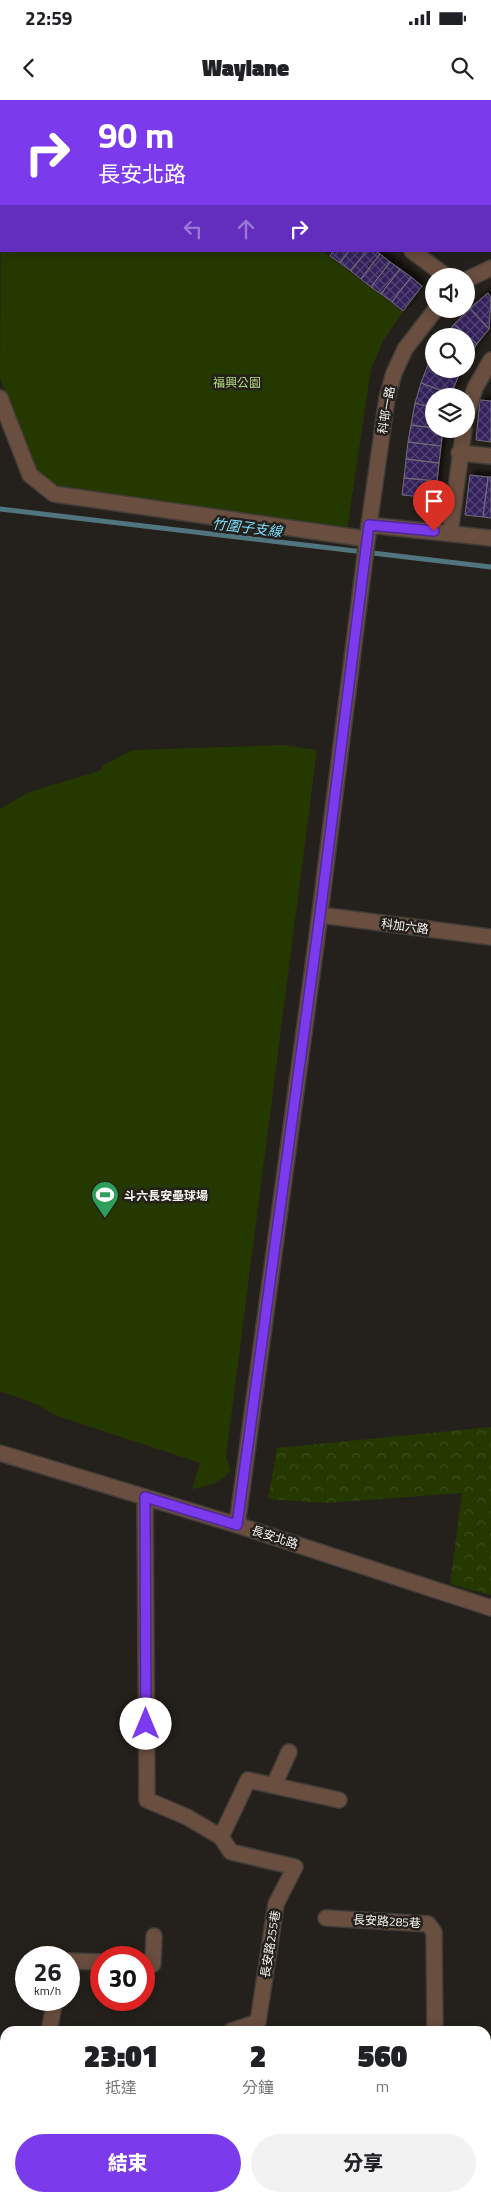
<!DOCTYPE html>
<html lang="zh-TW">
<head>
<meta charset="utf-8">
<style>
	:root { --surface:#fff; --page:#f2f2f2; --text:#202124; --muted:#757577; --accent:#7c3aed }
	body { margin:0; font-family:"Titillium Web","Noto Sans TC",sans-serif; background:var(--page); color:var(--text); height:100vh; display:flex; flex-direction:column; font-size:19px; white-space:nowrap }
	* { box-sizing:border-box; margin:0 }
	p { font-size:16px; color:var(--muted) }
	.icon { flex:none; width:28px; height:28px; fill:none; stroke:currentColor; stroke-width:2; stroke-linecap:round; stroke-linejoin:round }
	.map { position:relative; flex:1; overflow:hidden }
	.drawer { position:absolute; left:0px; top:1926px; width:491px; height:176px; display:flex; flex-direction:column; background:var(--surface); border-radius:15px 15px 0 0; box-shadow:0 2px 12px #0003 }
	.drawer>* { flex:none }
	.guide { position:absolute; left:0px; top:0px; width:491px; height:152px; box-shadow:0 2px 12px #0003; background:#7c3aed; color:#fff; overflow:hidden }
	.buttons { position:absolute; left:425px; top:168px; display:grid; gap:10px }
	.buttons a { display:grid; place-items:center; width:50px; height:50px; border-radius:50%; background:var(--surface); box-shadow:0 2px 12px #0003; font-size:25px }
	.speed { position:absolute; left:15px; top:1846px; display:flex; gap:10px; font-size:25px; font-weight:700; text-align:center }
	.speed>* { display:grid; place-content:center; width:65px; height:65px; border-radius:50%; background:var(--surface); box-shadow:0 2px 12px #0003; line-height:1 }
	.speed small { font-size:12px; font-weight:400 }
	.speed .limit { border:8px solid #d22; background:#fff; color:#111 }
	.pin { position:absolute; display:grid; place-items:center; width:42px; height:42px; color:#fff; margin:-51px -21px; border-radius:50% 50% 50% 0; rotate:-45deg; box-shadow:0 0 5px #0007 }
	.pin .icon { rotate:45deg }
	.me { position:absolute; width:55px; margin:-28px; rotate:0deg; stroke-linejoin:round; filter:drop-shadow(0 0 4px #0008) }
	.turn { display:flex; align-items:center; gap:18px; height:105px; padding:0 15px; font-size:22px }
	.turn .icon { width:65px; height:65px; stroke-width:2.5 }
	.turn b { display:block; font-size:35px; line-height:42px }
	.lanes { display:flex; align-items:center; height:48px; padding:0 15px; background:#0003; justify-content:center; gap:25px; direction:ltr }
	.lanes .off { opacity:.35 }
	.eta { display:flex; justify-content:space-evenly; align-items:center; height:85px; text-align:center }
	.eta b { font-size:30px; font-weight:800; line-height:35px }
	.cta { display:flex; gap:10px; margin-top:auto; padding:10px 15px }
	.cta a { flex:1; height:58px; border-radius:30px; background:var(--accent); color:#fff; font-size:20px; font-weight:800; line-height:58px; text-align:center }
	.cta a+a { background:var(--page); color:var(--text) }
	.status { display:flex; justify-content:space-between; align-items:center; height:35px; padding:0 25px; background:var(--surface); direction:ltr }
	.status svg { height:14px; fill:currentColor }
	header { display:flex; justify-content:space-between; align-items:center; height:65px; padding:0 15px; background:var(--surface); font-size:22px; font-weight:800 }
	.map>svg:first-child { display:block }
</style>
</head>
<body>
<div class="status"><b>22:59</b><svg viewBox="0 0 49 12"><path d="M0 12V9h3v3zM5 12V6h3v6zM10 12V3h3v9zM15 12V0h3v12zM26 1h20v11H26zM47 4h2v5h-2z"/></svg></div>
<header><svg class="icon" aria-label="back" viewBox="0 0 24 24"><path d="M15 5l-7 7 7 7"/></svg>Waylane<svg class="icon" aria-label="search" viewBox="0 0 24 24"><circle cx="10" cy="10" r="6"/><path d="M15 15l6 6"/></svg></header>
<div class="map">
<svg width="491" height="2102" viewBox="0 0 491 2102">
	<defs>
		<pattern id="forest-crowns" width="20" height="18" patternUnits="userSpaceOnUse" patternTransform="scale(1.25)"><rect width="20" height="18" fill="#253800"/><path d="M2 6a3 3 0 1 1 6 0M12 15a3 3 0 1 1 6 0" fill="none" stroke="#3a4c19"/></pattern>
		<pattern id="building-cross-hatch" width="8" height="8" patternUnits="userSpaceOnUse" patternTransform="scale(1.25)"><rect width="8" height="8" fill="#35235c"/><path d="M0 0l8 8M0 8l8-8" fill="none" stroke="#534374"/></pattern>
		<filter id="shadow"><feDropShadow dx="4.5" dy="-4.5" stdDeviation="2.5" flood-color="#0009"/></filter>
	</defs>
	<rect width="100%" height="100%" fill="#24201b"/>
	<path fill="url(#forest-crowns)" d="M491 1327V1495L450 1484 462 1393 325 1403 268 1399 277 1348Z"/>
	<path fill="#253800" d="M1 107V151H322L403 212 384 239 371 269 347 430 57 387 36 370 0 278Z
		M283 645 317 650 226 1356 231 1370C222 1382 207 1387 192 1389L200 1363 57 1316 38 1305 0 1291V709L29 692 99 671 104 665 132 650Z"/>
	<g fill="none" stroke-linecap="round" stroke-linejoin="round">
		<path stroke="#50757f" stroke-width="5" d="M0 409 491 467"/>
	</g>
	<path fill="url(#building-cross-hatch)" stroke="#6f6d74" filter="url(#shadow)" d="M333 151H349L340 163 330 156Z
		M349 151H366L351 171 340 163Z
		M366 151H376L380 154 361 179 351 171Z
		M380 154 390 162 371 187 361 179Z
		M390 162 400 169 381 194 371 187Z
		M400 169 411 177 392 202 381 194Z
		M411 177 422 186 403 211 392 202Z
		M488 193 491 198 489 229 470 208Z
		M470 208 489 229 477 244 454 224Z
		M454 224 477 244 467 259 466 236H445Z
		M429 262 434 264V269H444L459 275 451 294 421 283Z
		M421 283 451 294V296H434V308L415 303Z
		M480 300 491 301V342L476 340Z
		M415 303 434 308V328L411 325Z
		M411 325 443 329 441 346 408 342Z
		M408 342 441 346 439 363 406 359Z
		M406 359 439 363 437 381 404 378Z
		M470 375 488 377 483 417 465 415Z
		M488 377H491V418L483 417Z
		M404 378 437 381 436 398 402 395Z
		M430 398 447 399 446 406 430 404Z"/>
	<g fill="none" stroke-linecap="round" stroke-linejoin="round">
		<defs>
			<path id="minor" d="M387 0 388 1
				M243 1 244 0
				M490 77H491
				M0 94 1 92
				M412 151 446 176
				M466 180 491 168
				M0 298 30 375 54 394 367 439
				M466 316 475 288 491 260
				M459 353 491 356
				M369 425 491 438
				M450 433 464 329
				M320 815 491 837
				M0 1353 237 1425 491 1508
				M145 1397 147 1700 187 1717 221 1737 231 1752 295 1767 276 1804 258 1922 231 1931
				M237 1425 316 844 369 425 387 298 394 273 405 249 436 209
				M274 1685 289 1652
				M221 1737 248 1680 339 1700
				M326 1818 428 1824 434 1832 435 1931
				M69 1861 101 1862
				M144 1864H153L154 1836
				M49 1931 55 1900
				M0 1994H5
				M486 2005H491
				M27 2098V2102
				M485 2098V2102
				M49 2102V2098"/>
		</defs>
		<use href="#minor" stroke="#413d39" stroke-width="18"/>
		<use href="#minor" stroke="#6a4e3f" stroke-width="15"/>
	</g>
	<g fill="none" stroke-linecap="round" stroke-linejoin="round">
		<defs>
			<path id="route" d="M146 1624 145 1397 237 1425 320 815 369 425 434 431"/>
		</defs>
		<use href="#route" stroke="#51269a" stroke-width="12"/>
		<use href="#route" stroke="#7c3aed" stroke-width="9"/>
	</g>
	<defs>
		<symbol id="stadium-pin" viewBox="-11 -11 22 30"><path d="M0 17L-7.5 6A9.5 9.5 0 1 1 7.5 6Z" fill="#2e9e5b" stroke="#24201b"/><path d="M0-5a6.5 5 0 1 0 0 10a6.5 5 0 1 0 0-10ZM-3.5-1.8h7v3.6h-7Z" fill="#fff"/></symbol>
	</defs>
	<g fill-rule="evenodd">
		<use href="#stadium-pin" x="89" y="1079" width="32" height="43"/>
	</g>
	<g text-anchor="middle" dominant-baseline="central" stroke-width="5" stroke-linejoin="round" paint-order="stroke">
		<g font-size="12" fill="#b3da7c" stroke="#24201b">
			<text x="237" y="282">福興公園</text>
		</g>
		<g font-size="12" fill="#f5f2ee" stroke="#24201b">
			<text transform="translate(386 310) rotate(-80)">科邨一路</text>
			<text transform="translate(405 826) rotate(7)">科加六路</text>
			<text transform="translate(275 1437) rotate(18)">長安北路</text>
			<text transform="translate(387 1821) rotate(3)">長安路285巷</text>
			<text transform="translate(270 1844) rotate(-81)">長安路255巷</text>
		</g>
		<g font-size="12" font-weight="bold" fill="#f5f2ee" stroke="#24201b" text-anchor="start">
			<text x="124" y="1095">斗六長安壘球場</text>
		</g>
		<g font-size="14" font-style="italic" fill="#7bdefd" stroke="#24201b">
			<text transform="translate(247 427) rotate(7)">竹圍子支線</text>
		</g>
	</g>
</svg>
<div class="buttons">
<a><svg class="icon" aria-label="sound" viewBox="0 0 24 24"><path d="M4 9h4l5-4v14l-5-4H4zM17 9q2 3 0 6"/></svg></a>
<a><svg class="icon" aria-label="search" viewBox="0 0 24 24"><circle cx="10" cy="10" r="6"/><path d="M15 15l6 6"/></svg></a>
<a><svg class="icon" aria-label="layers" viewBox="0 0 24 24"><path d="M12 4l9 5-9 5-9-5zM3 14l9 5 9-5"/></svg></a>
</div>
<div class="speed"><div>26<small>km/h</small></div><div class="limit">30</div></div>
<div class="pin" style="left:434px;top:431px;background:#d93025"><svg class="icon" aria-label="arrive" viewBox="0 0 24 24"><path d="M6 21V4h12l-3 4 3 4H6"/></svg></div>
<svg class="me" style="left:146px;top:1624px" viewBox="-20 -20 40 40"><circle r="19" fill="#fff"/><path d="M0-13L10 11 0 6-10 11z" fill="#7c3aed"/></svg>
<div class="guide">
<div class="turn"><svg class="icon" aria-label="right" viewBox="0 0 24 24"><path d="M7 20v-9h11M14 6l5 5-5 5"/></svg><div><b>90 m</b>長安北路</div></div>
<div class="lanes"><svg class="icon off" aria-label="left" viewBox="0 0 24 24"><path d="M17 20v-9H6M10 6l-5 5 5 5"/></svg><svg class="icon off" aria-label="ahead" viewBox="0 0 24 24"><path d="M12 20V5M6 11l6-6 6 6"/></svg><svg class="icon" aria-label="right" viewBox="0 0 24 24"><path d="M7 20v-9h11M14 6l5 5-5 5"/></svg></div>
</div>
<section class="drawer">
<div class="eta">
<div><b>23:01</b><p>抵達</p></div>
<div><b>2</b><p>分鐘</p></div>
<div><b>560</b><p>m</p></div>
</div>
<div class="cta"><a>結束</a><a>分享</a></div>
</section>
</div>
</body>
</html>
